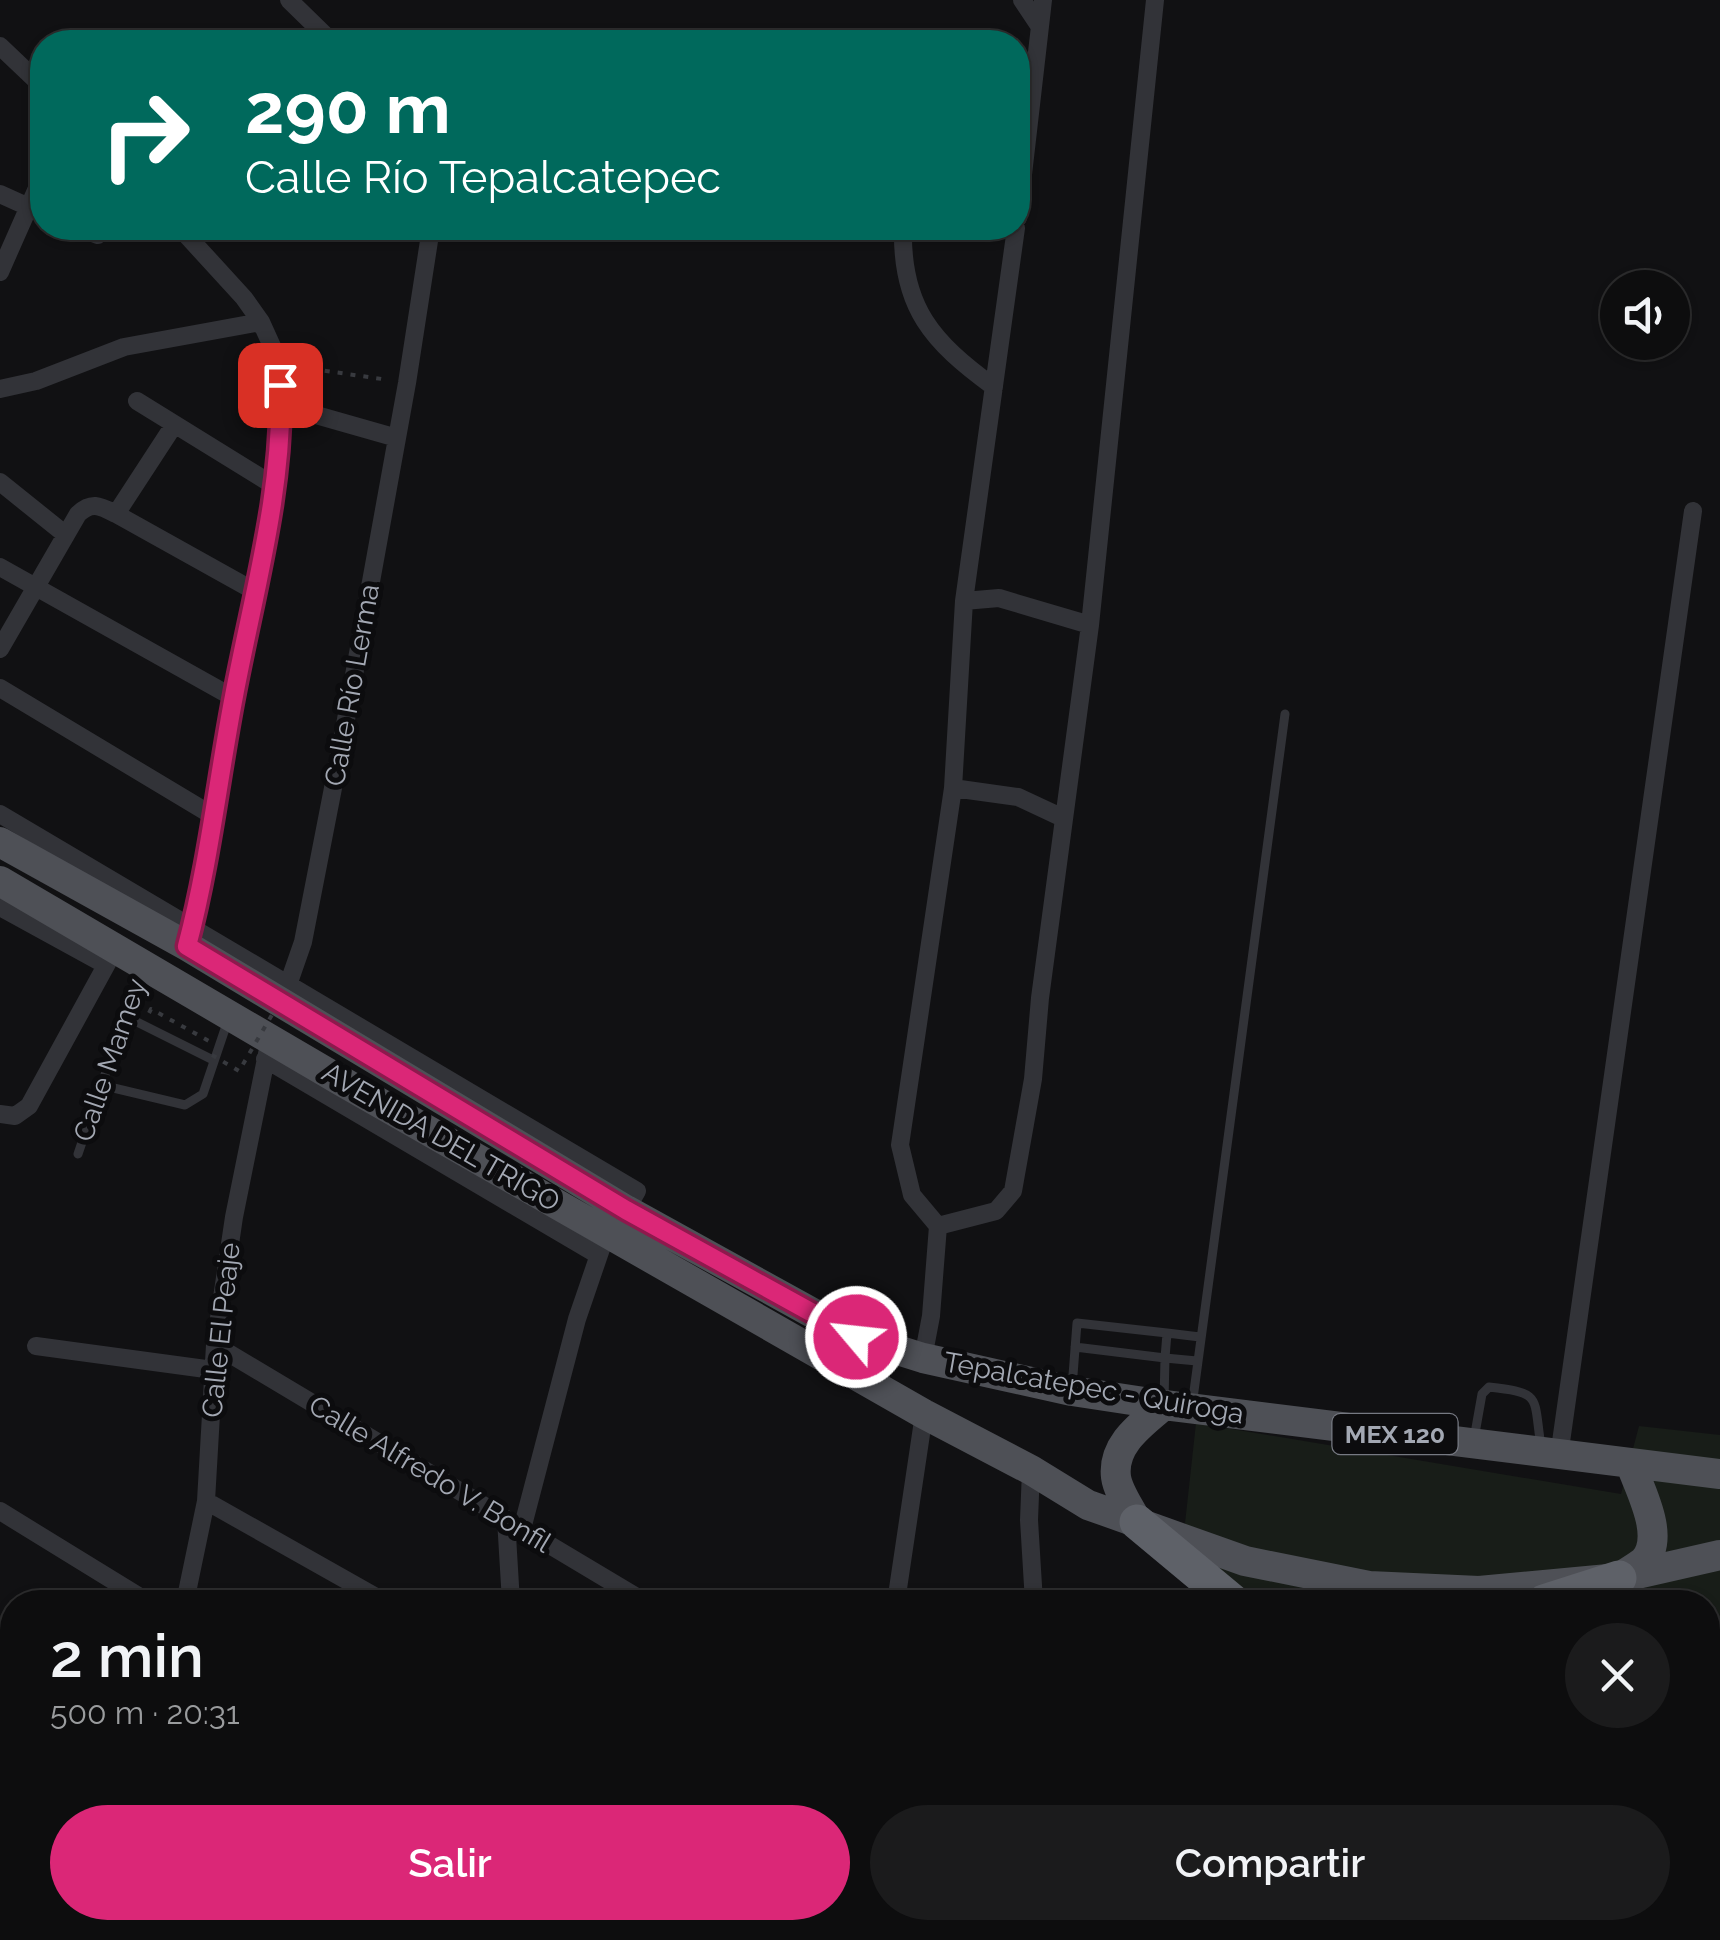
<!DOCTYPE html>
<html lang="es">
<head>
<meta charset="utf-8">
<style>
	:root { --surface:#0d0d0e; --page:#1b1b1c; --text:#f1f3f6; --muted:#9a9c9e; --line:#2d2d2e; --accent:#db2777 }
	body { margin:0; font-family:Raleway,sans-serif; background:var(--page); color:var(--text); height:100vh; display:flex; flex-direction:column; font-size:38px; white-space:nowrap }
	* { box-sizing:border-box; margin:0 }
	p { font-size:32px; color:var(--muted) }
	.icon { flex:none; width:55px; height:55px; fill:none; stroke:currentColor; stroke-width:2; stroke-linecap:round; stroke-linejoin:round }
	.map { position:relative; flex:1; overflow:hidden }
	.side { position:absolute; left:0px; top:1590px; width:1720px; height:350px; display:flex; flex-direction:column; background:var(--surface); border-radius:40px 40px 0 0; box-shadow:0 2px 8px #0004,0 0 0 2px var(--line) }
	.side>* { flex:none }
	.hud { position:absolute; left:30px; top:30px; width:1000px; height:210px; border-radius:40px; box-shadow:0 2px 8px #0004,0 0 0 2px var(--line); background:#00695c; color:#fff; overflow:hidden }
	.controls { position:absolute; left:1600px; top:270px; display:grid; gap:20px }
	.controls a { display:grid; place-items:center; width:90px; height:90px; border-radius:50%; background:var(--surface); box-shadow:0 2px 8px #0004,0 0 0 2px var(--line); font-size:50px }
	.pin { position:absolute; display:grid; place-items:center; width:85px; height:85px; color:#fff; margin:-42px; border-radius:20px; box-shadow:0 5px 15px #0006 }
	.me { position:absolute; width:110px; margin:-55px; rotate:298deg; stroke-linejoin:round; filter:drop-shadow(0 0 8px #0008) }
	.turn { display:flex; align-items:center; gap:35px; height:210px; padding:0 50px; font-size:45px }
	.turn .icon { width:130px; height:130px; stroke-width:2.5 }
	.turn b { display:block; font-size:70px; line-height:85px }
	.round { display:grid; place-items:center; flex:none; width:105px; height:105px; border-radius:52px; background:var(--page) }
	.headline { display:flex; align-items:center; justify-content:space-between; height:170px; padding:0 50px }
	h1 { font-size:60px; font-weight:600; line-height:75px }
	.primary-button { display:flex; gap:20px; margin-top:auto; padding:20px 50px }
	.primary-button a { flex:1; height:115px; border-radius:60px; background:var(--accent); color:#fff; font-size:40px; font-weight:600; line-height:115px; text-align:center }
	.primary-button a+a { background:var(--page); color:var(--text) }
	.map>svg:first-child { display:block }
</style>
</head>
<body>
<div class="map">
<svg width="1720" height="1940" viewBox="0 0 1720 1940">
	<rect width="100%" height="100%" fill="#111113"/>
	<path fill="#181d18" d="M1196 1423 1621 1494 1639 1426 1720 1435V1940H968L977 1928H1708V1602H1202L1179 1578Z"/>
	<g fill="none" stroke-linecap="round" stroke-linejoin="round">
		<path stroke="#383a3f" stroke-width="4" stroke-dasharray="5 8" stroke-linecap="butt" d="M299 367 389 380
			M149 1013 151 1009 209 1041"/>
		<path stroke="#323338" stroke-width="9" d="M125 1016 213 1060
			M101 1085 185 1105 203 1094 227 1023
			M78 1154 140 972
			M1167 1333 1200 1337
			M1075 1347 1165 1358 1164 1401
			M1072 1388 1077 1323 1167 1333 1165 1358 1197 1361
			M1192 1406 1285 714
			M1474 1439 1482 1394 1489 1387C1543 1393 1533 1396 1541 1446"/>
		<path stroke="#323338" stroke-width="18" d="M289 0 332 42
			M1022 0 1038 24
			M0 46 42 86
			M0 194 42 213
			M1018 218 1043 0
			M80 228 98 235
			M180 228 244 298 261 322 280 364 281 405 273 485 256 592 190 935
			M903 228C901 307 932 342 994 387
			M1016 228 964 601 953 788 900 1145 912 1195 938 1226 996 1211 1013 1191 1033 1079 1040 998 1090 625 1155 0
			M0 272 42 177
			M0 389 36 381 124 347 261 322
			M137 401 273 485
			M281 405 397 438
			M0 482 66 535
			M116 514 174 425
			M0 567 234 698
			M964 601 999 598 1090 625
			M0 649 78 514C92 501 100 506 116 514L256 592
			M0 688 215 817
			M953 788 1018 797 1063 818
			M0 814 637 1191 626 1210
			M0 907 106 965
			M288 985 303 942 341 747 407 383 431 228
			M265 1059 598 1255
			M0 1114 15 1116 29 1106 115 949
			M215 1345 645 1602
			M36 1346 213 1370
			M923 1358 931 1316 938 1226
			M1559 1456 1693 511
			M1031 1470 1029 1520 1034 1602
			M206 1501 385 1602
			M0 1511 148 1602
			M506 1519 511 1602
			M522 1529 577 1319 602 1246
			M185 1602 206 1501 215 1345 234 1217 270 1039
			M896 1602 924 1414
			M0 1698 12 1705
			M0 1809 12 1791
			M217 1928 219 1940
			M272 1928 280 1940
			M335 1928 345 1940
			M466 1928 476 1940
			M615 1928 635 1940
			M69 1940 77 1928
			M1712 1940 1720 1930"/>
		<path stroke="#4e5056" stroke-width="30" d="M0 842 187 946 626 1210 856 1337 923 1358 1072 1391 1164 1405 1720 1474
			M0 881 343 1082 924 1414 1031 1470 1088 1505 1245 1561 1369 1586 1479 1591 1619 1578 1720 1555
			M1137 1522C1131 1509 1118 1492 1116 1477 1112 1444 1142 1424 1164 1405
			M1623 1575C1629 1571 1638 1566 1644 1561 1666 1537 1640 1490 1631 1465"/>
		<path stroke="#5e6168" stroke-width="35" d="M1137 1522 1233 1602
			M1544 1602 1619 1578
			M1708 1760 1720 1741
			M1708 1825 1720 1806
			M1234 1940 1239 1928
			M1274 1940 1277 1928
			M1563 1940 1574 1928
			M1623 1940 1633 1928"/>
		<path stroke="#383a3f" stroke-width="4" stroke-dasharray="5 8" stroke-linecap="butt" d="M212 1055 239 1071 286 991"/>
	</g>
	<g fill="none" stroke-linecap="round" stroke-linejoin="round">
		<defs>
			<path id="route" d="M280 385C284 489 253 595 234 696 218 779 209 864 187 946L626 1210 856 1337"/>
		</defs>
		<use href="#route" stroke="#8e194d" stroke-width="25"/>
		<use href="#route" stroke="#db2777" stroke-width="18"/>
	</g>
	<g text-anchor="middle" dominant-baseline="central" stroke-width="10" stroke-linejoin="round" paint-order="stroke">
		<rect fill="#0c0c0e" stroke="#767982" stroke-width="2.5" x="1332.5" y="1414" width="125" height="40" rx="8"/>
		<g font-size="25" font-weight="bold" fill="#a3a8b3">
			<text x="1395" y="1434">MEX 120</text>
		</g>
		<g font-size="28" fill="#a3a8b3" stroke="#0c0c0e">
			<text transform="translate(352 685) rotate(-80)">Calle Río Lerma</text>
			<text transform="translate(110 1060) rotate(-71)">Calle Mamey</text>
			<text transform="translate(441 1137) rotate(30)">AVENIDA DEL TRIGO</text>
			<text transform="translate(221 1330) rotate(-84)">Calle El Peaje</text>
			<text transform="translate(1094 1388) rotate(10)">Tepalcatepec - Quiroga</text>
			<text transform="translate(430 1474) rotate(31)">Calle Alfredo V. Bonfil</text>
		</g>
	</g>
</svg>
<div class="controls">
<a><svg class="icon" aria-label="sound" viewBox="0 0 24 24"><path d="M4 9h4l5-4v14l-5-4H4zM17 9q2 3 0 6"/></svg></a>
</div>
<div class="pin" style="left:280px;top:385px;background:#d93025"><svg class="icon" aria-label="arrive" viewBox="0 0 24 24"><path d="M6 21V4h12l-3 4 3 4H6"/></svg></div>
<svg class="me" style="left:856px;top:1337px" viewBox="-20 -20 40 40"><circle r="17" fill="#db2777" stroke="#fff" stroke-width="3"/><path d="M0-11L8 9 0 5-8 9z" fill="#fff"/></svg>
<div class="hud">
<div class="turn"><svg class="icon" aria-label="right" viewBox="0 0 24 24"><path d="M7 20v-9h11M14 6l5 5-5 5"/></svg><div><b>290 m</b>Calle Río Tepalcatepec</div></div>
</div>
<section class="side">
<div class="headline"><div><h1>2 min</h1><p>500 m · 20:31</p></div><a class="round"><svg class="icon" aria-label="close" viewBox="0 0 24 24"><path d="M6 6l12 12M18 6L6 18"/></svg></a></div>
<div class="primary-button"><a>Salir</a><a>Compartir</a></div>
</section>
</div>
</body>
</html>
